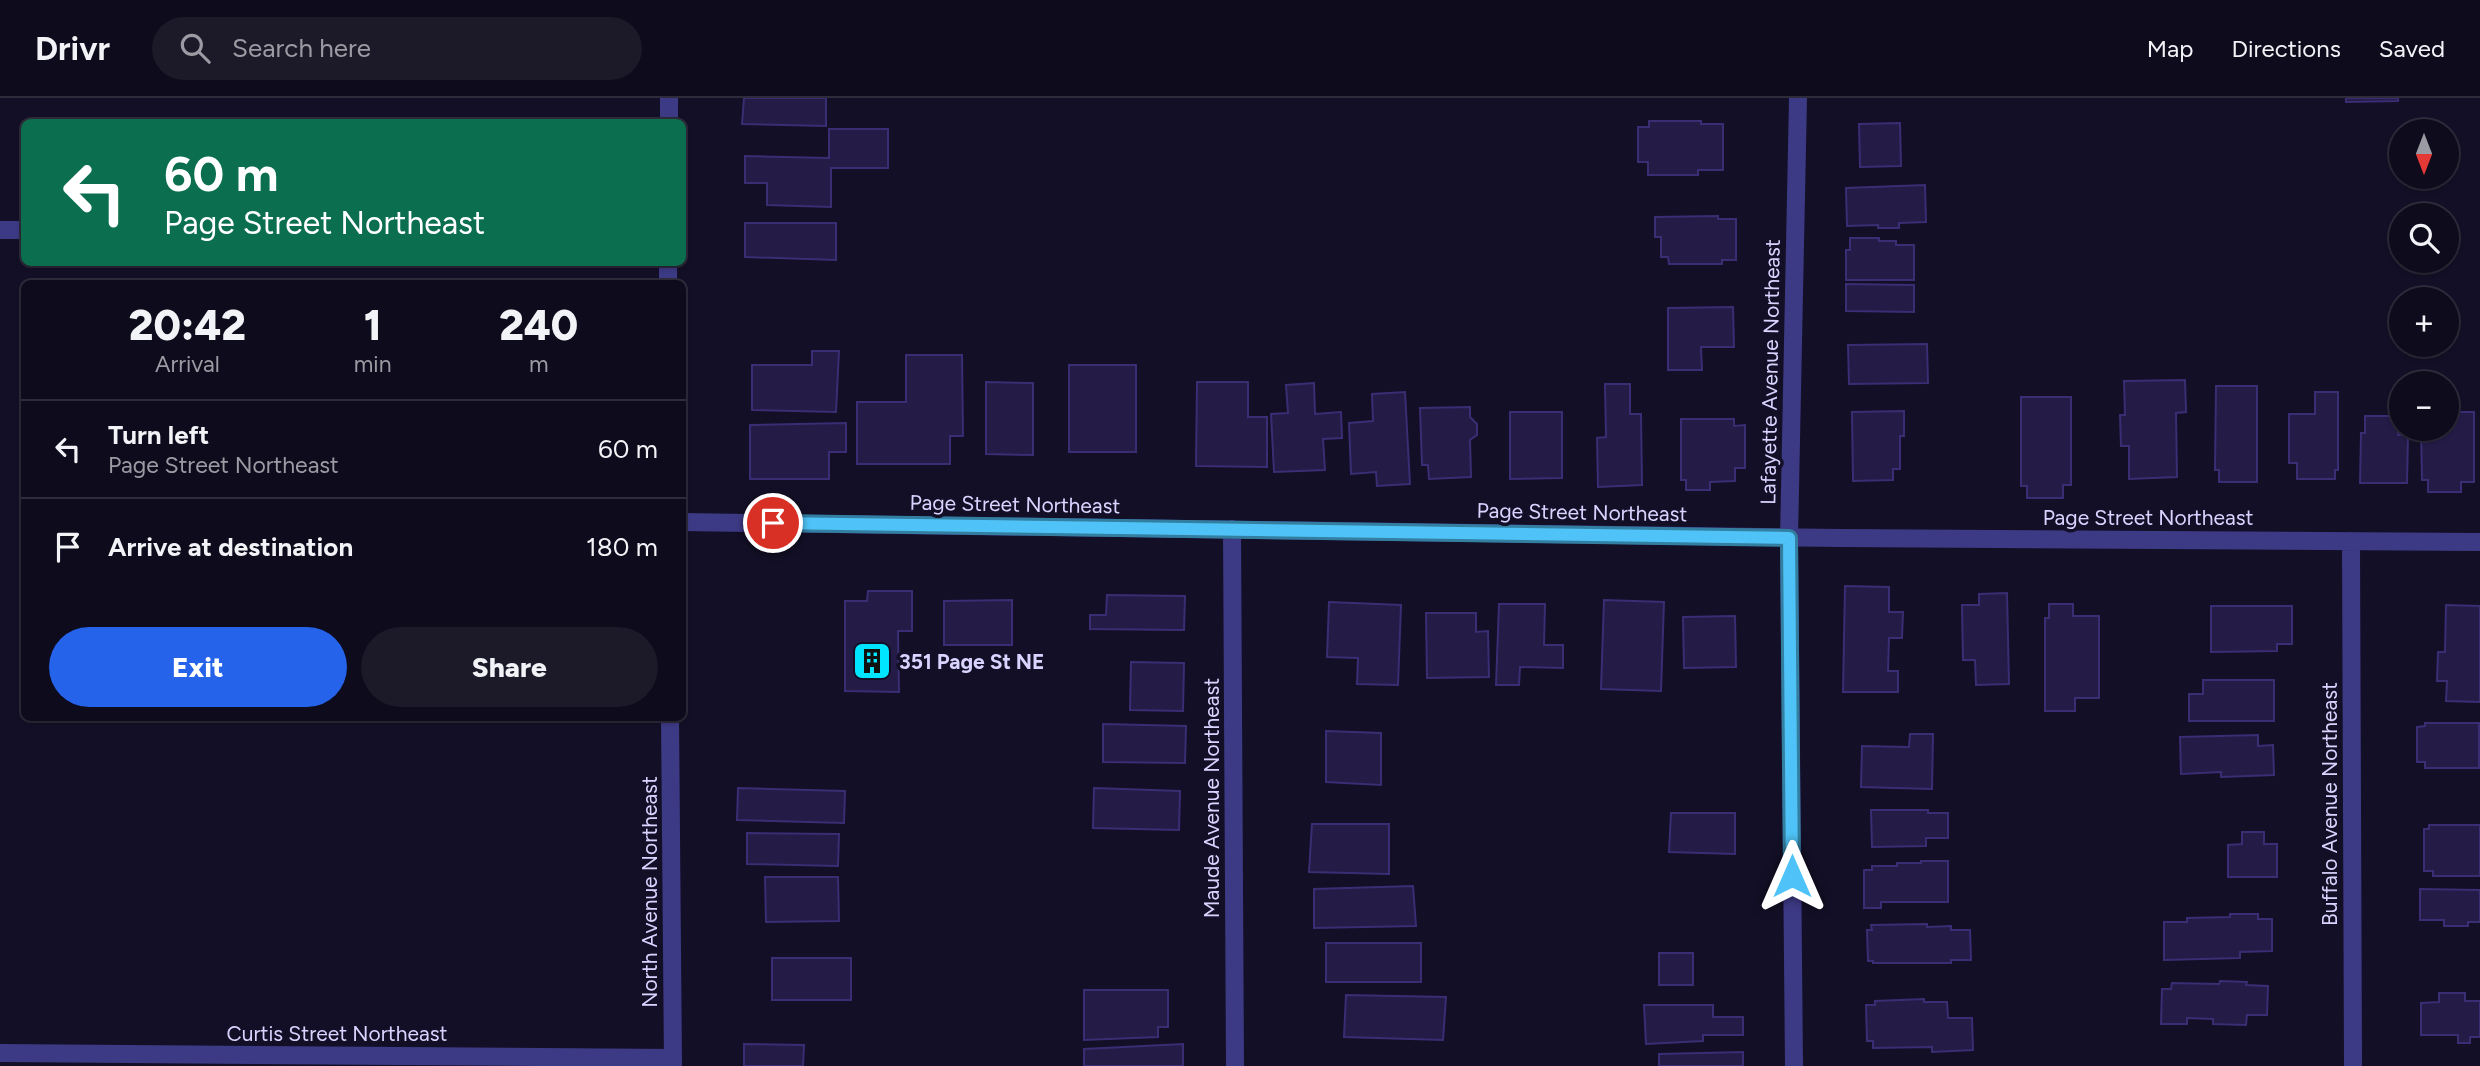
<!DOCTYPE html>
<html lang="en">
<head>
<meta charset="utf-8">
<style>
	:root { --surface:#0e0b1c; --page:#1c1929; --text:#f1f3f6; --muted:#9b9ba3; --line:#2e2b3b; --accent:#2563eb }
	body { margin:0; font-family:Figtree,sans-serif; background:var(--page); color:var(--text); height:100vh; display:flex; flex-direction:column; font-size:26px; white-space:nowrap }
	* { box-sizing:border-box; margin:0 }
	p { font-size:23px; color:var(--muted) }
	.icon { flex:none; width:38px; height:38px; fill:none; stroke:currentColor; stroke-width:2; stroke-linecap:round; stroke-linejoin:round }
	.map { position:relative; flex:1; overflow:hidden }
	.sheet { position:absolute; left:21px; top:182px; width:665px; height:441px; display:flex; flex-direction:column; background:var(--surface); border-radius:10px; box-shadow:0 2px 5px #0004,0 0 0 2px var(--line) }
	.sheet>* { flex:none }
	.guide { position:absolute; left:21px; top:21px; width:665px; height:147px; border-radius:10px; box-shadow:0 2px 5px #0004,0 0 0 2px var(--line); background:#0b6e4f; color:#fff; overflow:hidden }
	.needle { width:46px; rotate:180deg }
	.buttons { position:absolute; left:2389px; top:21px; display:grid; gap:14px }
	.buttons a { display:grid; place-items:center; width:70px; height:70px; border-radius:50%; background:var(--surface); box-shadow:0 2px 5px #0004,0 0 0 2px var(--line); font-size:35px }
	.pin { position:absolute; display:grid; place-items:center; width:60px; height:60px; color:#fff; margin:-30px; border:4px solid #fff; border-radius:50%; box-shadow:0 2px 7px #0007 }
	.me { position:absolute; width:77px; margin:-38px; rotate:0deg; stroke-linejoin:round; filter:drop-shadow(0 0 5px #0008) }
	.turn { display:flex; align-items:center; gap:24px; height:147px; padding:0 28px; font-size:32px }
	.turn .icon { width:91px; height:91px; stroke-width:2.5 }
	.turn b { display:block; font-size:49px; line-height:60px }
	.eta { display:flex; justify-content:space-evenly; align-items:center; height:119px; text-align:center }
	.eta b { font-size:42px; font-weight:800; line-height:49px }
	.primary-button { display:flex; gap:14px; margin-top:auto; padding:14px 28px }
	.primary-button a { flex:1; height:80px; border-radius:42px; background:var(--accent); color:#fff; font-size:28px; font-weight:800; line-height:80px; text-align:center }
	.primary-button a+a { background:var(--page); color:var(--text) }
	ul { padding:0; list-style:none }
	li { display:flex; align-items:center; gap:21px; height:98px; padding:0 28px; border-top:2px solid var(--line) }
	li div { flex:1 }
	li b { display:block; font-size:26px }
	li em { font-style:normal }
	header { display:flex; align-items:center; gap:42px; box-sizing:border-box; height:98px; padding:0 35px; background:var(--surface); border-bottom:2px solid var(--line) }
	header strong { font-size:33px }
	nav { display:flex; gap:38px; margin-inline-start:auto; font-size:24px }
	.search { width:490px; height:63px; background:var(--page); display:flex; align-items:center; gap:18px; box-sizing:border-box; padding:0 24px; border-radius:38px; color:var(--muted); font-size:26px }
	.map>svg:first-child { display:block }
</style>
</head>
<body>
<header>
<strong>Drivr</strong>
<div class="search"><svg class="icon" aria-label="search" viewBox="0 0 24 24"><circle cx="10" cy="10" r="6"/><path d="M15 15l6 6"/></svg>Search here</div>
<nav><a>Map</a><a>Directions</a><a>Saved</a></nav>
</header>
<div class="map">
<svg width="2480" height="968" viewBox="0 0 2480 968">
	<rect width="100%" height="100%" fill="#130f26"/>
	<path fill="#241b47" stroke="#3b2d73" stroke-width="2" d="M744 0H826V28L742 26Z
		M2346 0H2398V3L2346 4Z
		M1649 23H1701V26H1723V72H1698V77H1648V64H1638V29H1649Z
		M1900 25 1901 68 1860 69 1859 26Z
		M829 31H888V70H831V109L767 107V85H745V58L829 60Z
		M1925 87 1926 124 1899 125V130H1878V127L1847 128 1846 90Z
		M1718 118V121H1736V162H1722V166H1669L1668 159H1661V139H1655V119Z
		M745 125H836V162L745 159Z
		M1850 140H1879V143H1896V147H1914V182H1846V152H1850Z
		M1846 186 1914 187V214L1846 213Z
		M1733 209 1734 249H1701L1702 272H1668V210Z
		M1927 246 1928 285 1849 286 1848 247Z
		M812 253H839L836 314 752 312V267H812Z
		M906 257H962L963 338H950V366H857V304H906Z
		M1069 267H1136V354H1069Z
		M2185 282 2186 314 2176 315 2177 379 2129 381V348H2121L2120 317H2125L2124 283Z
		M986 284 1033 285V357L986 356Z
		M1197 284H1248V319H1267V369L1196 368Z
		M1314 285 1315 316 1341 314 1342 340 1323 341 1325 372 1274 374 1271 316 1288 315 1286 287Z
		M1605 286H1630V316H1641L1642 387 1598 389 1597 340 1606 339Z
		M2216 288H2257V384H2219V372H2215Z
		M1405 294 1410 386 1377 388 1376 374 1351 376 1349 325 1373 323 1372 296Z
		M2315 294H2338V372H2335V381H2297V365H2289V316H2315Z
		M2021 299H2071V387H2063V400H2027V388H2021Z
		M2446 306H2459V314H2474V384H2461V394H2428V382H2422L2421 331H2446Z
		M1470 309V319L1477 326V337L1470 342 1471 379 1429 381 1428 367H1422L1420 310Z
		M1904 313V338H1900V371H1893V382L1853 383 1852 314Z
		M1510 314H1562V380L1510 381Z
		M2365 318H2398V337H2408L2407 385H2360L2361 335H2365Z
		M1681 321H1734V328L1745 327V370H1735V383L1710 384V392H1686V382H1681Z
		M846 325V354H829V381H750V327Z
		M1845 488 1889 489V514H1903L1902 540H1889L1888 573H1898V594H1843Z
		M868 493H912V533H898L899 594 845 593V503H867Z
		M2007 495 2009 586 1976 587 1975 562H1963L1962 507H1979V496Z
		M1107 497 1185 498 1184 532 1090 531V517H1106Z
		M1012 502V547H944V503Z
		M1604 502 1664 504 1661 593 1601 591Z
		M1329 504 1401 507 1398 587 1357 586 1358 560 1327 559Z
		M1499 506H1545L1544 547H1563V570L1520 569 1519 587H1496Z
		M2049 506H2073V518H2099V600H2075V613H2045V520H2049Z
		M2446 507 2480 508V604L2446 603 2447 583H2437L2438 554H2445Z
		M2211 508H2292V546H2277V553L2211 554Z
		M1426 515H1476V534L1488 533 1489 579 1427 580Z
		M1735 518 1736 569 1684 570 1683 519Z
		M1131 564 1184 565 1183 613 1130 612Z
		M2203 582H2274V623H2189V596H2203Z
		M2425 625H2479V670H2425V664H2417V629L2425 628Z
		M1103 626 1186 628 1185 665 1103 664Z
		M1326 633 1381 635V687L1326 684Z
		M1910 636H1933L1932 691 1861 689 1862 648 1909 649Z
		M2258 637V648L2273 647 2274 677 2221 679V674L2181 676 2180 639Z
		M738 690 845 693 844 725 737 722Z
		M1094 690 1180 693 1179 732 1093 730Z
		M1871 712H1928V715H1948V740H1926V748L1872 749Z
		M1671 715H1735V756L1669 754Z
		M1312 726H1389V776L1309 774Z
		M2429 727H2480V778H2433V773H2424V731H2429Z
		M2242 734H2264V746H2277V779H2228V747L2242 746Z
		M747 735 839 736 838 768 747 766Z
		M1921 763H1948V804H1881V810H1864V772H1872V768H1897V765H1921Z
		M765 779H838L839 823 766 824Z
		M1413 788 1416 828 1314 830V791Z
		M2420 791 2480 792V824H2468V828H2444V822H2420Z
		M2230 816H2258V821H2272V853L2240 854V860L2164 862V824H2187V820L2230 819Z
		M1927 826V829L1951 828V832H1970L1971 862H1951V865H1873V863H1868L1867 832H1872L1871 827Z
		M1326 845H1421V884H1326Z
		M1659 855H1693V887H1659Z
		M772 860H851V902H772Z
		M2220 883 2247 884 2246 887 2268 888 2267 917H2247L2246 927 2213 926V921L2187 920V926H2161L2162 891H2171L2172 885 2219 886Z
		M1084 892H1168V929H1158V939L1084 942Z
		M2439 895H2465V903H2480V939H2470V945H2458V937H2421V905L2439 904Z
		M1346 897 1446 899 1443 942 1344 939Z
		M1924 901V904H1947L1948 920H1972L1973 952 1932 954V949L1873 950V943H1867L1866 907H1875V903Z
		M1644 907H1713V919H1743V937H1703V943L1646 946Z
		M744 946 804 947 803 968H744Z
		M1183 946V968H1084V951Z
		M1743 954V968H1659V956Z"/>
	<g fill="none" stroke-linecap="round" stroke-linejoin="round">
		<path stroke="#3d3a85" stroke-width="18" d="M669 24V0
			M0 132H24
			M668 164V186
			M682 424 1840 440 2480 444
			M1232 431 1235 968
			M2351 443 2353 968
			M670 620 673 968
			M0 955 673 960
			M1794 968 1789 440 1798 0"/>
	</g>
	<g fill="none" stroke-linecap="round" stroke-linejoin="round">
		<defs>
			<path id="route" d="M773 425 1789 440 1792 778"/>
		</defs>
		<use href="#route" stroke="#337fa1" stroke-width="18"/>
		<use href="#route" stroke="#4fc3f7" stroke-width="12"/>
	</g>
	<defs>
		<symbol id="building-square" viewBox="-11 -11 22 22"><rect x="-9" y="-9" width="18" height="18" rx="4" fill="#00e5ff" stroke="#130f26"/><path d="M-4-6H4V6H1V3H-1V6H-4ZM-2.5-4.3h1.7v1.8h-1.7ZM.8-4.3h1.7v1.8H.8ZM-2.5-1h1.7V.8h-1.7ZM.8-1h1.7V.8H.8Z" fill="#111"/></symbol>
	</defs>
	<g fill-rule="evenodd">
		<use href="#building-square" x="850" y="541" width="44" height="44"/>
	</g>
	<g text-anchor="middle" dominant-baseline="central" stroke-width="7" stroke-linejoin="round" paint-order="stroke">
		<g font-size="21" fill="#d9d4ff" stroke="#130f26">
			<text transform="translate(1770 274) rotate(-89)">Lafayette Avenue Northeast</text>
			<text transform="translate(1015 406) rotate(1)">Page Street Northeast</text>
			<text transform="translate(1582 414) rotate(1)">Page Street Northeast</text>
			<text x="2148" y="419">Page Street Northeast</text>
			<text transform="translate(1211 700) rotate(-90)">Maude Avenue Northeast</text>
			<text transform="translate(2329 706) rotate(-90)">Buffalo Avenue Northeast</text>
			<text transform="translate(649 794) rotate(-90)">North Avenue Northeast</text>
			<text x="337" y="935">Curtis Street Northeast</text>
		</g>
		<g font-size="21" font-weight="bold" fill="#d9d4ff" stroke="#130f26" text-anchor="start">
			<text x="899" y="563">351 Page St NE</text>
		</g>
	</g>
</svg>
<div class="buttons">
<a><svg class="needle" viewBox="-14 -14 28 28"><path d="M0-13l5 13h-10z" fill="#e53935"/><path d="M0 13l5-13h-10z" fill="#9b9ba3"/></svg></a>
<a><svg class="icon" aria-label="search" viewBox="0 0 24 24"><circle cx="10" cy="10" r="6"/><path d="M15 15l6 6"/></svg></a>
<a>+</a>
<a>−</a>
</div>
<div class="pin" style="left:773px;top:425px;background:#d93025"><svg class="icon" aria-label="arrive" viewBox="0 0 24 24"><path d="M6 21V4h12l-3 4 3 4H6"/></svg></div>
<svg class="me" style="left:1792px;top:778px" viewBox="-20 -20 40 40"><path d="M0-17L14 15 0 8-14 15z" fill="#4fc3f7" stroke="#fff" stroke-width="4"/></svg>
<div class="guide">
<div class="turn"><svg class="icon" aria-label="left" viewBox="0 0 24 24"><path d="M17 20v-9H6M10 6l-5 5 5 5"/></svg><div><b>60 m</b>Page Street Northeast</div></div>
</div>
<section class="sheet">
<div class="eta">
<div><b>20:42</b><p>Arrival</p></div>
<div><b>1</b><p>min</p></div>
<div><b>240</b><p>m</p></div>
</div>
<ul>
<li><svg class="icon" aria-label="left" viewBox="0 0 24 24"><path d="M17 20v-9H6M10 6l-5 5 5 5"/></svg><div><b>Turn left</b><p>Page Street Northeast</p></div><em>60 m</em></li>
<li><svg class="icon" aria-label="arrive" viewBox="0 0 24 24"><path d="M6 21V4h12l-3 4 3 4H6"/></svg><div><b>Arrive at destination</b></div><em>180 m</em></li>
</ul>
<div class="primary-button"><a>Exit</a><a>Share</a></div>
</section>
</div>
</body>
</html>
